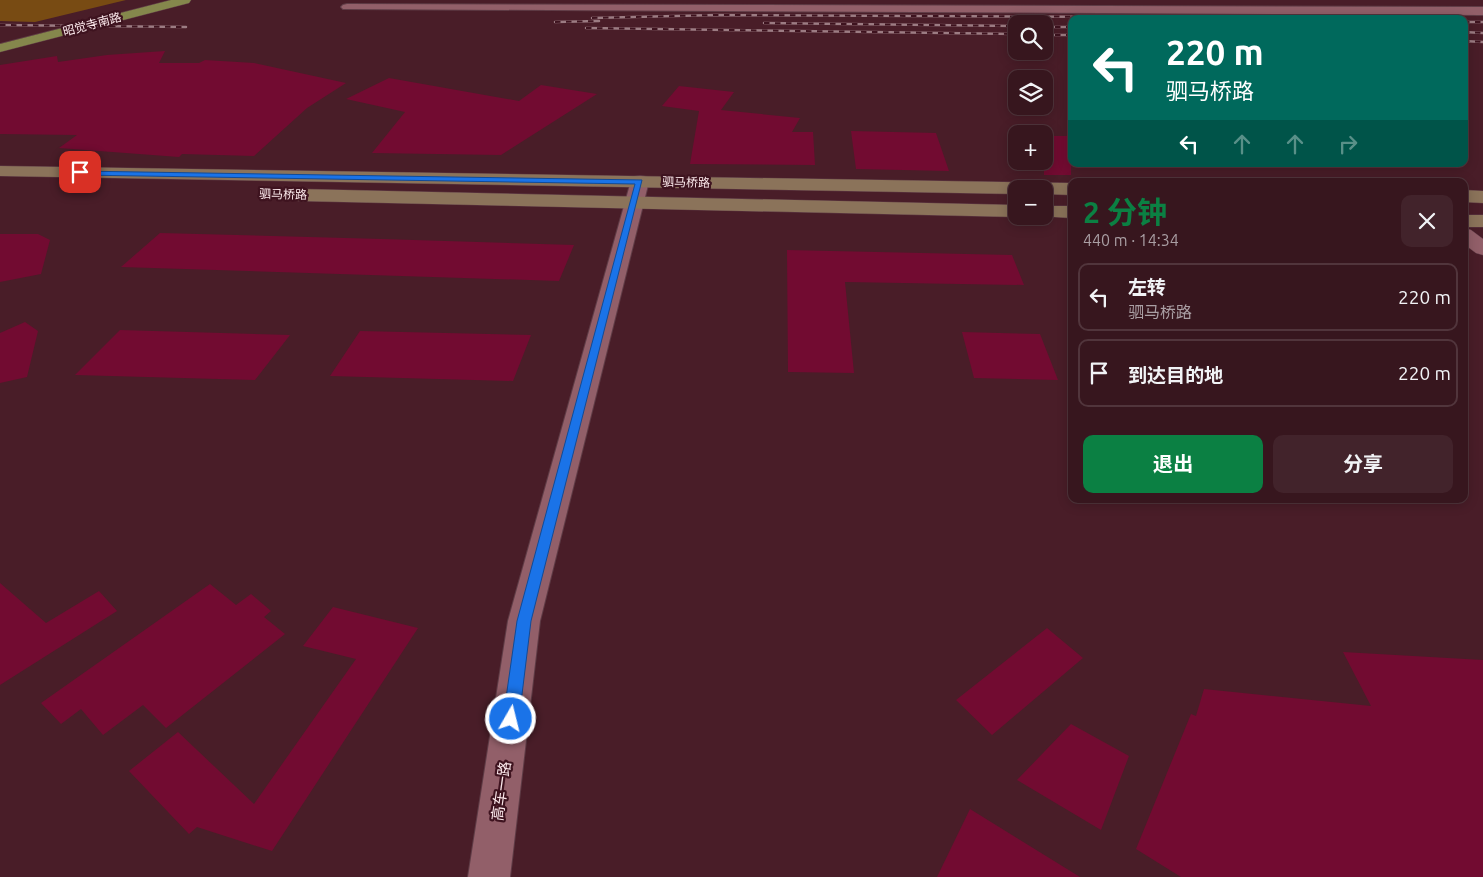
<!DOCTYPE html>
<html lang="zh">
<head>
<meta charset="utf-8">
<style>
	:root { --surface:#37161e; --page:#42232b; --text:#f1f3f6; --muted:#aa9fa4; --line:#51353c; --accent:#0b8043 }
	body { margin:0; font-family:Ubuntu,"Noto Sans SC",sans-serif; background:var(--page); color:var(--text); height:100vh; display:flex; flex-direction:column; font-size:19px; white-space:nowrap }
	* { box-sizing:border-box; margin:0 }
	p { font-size:16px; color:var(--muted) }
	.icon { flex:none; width:28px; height:28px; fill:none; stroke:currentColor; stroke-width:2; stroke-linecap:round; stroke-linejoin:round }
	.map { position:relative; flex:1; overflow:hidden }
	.side { position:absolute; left:1068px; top:178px; width:400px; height:325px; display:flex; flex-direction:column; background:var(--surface); border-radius:10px; box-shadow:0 2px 12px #0003,0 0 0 1px var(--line) }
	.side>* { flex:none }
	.banner { position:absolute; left:1068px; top:15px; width:400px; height:152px; border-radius:10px; box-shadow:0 2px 12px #0003,0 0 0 1px var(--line); background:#00695c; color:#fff; overflow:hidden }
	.buttons { position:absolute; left:1008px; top:15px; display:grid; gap:10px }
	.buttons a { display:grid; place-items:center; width:45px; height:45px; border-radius:10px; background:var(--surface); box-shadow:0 2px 12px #0003,0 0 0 1px var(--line); font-size:25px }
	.pin { position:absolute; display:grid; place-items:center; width:42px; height:42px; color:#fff; margin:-21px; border-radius:10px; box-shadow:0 2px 8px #0006 }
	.me { position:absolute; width:55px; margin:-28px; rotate:8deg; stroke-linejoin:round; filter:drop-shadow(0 0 4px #0008) }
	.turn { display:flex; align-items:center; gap:18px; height:105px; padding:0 15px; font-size:22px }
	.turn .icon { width:65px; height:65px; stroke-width:2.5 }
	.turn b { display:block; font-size:35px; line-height:42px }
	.lanes { display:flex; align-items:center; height:48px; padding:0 15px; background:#0003; justify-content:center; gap:25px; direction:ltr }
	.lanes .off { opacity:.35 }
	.round { display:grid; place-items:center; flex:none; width:52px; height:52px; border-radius:10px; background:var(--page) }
	.overview { display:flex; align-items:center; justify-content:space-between; height:85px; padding:0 15px }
	h1 { font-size:30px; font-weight:700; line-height:38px; color:var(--accent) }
	.cta { display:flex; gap:10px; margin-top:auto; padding:10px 15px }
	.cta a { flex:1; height:58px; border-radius:10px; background:var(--accent); color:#fff; font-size:20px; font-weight:700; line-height:58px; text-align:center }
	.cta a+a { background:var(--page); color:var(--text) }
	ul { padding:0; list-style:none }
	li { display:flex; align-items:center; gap:15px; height:68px; margin:0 10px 8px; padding:0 5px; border:2px solid var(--line); border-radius:10px }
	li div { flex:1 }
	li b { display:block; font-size:19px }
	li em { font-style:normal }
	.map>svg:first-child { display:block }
</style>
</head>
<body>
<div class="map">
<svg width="1483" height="877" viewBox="0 0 1483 877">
	<rect width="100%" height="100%" fill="#491d28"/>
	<path fill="#784b13" d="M0 0H126L35 22 0 21Z"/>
	<path fill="#720b31" d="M165 51 159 63H199L205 60 254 63 346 83 307 108 254 156 182 154 179 157 59 148 77 135 0 134V65L57 56 58 62 107 55Z
		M389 78 519 101 541 85 597 94 501 155 372 153 405 112 346 99Z
		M679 86 734 92 721 110 800 118 792 132H813L815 165 690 164 699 111 662 106Z
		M851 131 936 133 949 171 856 169Z
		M1044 136H1071V175H1044Z
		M160 233 382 239 574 245 559 281 121 267Z
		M0 234H38L50 240 41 274 0 282Z
		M787 250 1012 255 1024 285 845 282 854 373 788 372Z
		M25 322 38 331 27 377 0 383V333Z
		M120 330 290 335 255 380 75 375Z
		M360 331 531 335 513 381 330 376Z
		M962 332 1040 334 1058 380 974 378Z
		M0 583 46 623 99 591 117 611 0 685Z
		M210 584 236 605 251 594 271 611 264 617 285 634 166 728 143 705 103 735 81 709 61 724 41 703Z
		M333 607 418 628 272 851 197 827 189 834 129 771 178 732 254 804 356 659 303 646Z
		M1047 628 1083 658 992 735 956 700Z
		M1343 652 1483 660V877H1181L1136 849 1191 714 1196 716 1204 689 1371 706Z
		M1071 724 1129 756 1101 830 1017 780Z
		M970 809 1080 877H937Z"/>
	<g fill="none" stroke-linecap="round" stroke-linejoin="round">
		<defs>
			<path id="minor" d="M347 4 1483 7V15L343 9 341 7 343 5Z
				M640 176 646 177 649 181 540 621 510 877H468L508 621 631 181 634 177Z"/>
			<path id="tertiary" d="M1464 228 1471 230 1483 239V255L1476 253 1464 244Z"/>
			<path id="secondary" d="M0 166 1071 183V195L1044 194V189H1016V194L0 176Z
				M299 189 1016 205V216H1018L1016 217 299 201 292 199 290 195 292 191Z
				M1464 190 1483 191V203L1464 202Z
				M1044 206H1071V218L1038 216H1044Z
				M1464 215H1483V227H1464Z"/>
			<path id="primary" d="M171 0H191L189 3 0 52V44Z"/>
		</defs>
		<use href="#minor" stroke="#5f3c46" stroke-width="2"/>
		<use href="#tertiary" stroke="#5f3c46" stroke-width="1"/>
		<use href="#secondary" stroke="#5f3c46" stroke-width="1"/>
		<use href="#primary" stroke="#5f3c46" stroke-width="1"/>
		<use href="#minor" fill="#925f69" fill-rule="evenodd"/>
		<use href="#tertiary" fill="#925f69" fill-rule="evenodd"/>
		<use href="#secondary" fill="#8b735a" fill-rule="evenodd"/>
		<use href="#primary" fill="#85874c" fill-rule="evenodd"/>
		<defs>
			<path id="rail" d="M592 18 716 15 1143 17
				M1235 18 1264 19
				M555 22 599 21
				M1464 22H1483
				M764 23 1016 26
				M0 25 186 27
				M1044 27H1071
				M586 28 1016 34
				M1464 32 1483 33
				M1044 35H1071
				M1464 41 1483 42"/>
		</defs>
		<use href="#rail" stroke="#9c7c83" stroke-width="2.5"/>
		<use href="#rail" stroke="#3e131f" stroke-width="2" stroke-dasharray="5.5" stroke-linecap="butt"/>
	</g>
	<path fill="#1a73e8" stroke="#114b97" d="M77 171 642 180 531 621 519 719 516 724 511 726 505 724 503 719 517 621 635 184 80 175 77 174Z"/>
	<g text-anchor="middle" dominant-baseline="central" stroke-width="4.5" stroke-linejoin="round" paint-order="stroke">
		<g font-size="12" fill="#fce9ec" stroke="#3e131f">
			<text transform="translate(92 24) rotate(-15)">昭觉寺南路</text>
			<text transform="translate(686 182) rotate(1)">驷马桥路</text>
			<text transform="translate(283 194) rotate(1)">驷马桥路</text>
		</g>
		<g font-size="15" fill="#fce9ec" stroke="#3e131f">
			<text transform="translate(501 791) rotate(-82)">高车一路</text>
		</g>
	</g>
</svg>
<div class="buttons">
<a><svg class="icon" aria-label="search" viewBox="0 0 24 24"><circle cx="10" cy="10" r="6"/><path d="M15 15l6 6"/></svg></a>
<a><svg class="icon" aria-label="layers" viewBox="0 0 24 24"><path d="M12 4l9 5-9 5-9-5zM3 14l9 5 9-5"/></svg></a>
<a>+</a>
<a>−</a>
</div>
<div class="pin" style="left:80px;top:172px;background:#d93025"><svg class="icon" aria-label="arrive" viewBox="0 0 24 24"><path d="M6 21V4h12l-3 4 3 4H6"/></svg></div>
<svg class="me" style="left:511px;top:719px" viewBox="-20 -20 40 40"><circle r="17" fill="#1a73e8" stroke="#fff" stroke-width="3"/><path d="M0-11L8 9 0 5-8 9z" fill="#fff"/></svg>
<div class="banner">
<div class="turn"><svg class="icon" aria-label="left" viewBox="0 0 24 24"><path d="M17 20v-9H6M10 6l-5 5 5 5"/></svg><div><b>220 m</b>驷马桥路</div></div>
<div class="lanes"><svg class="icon" aria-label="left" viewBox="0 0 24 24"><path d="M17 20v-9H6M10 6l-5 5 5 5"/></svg><svg class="icon off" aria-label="ahead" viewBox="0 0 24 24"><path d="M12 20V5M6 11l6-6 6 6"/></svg><svg class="icon off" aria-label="ahead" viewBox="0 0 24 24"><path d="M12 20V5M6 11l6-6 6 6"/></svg><svg class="icon off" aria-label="right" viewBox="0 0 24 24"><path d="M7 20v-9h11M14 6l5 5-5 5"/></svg></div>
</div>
<section class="side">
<div class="overview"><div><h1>2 分钟</h1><p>440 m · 14:34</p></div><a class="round"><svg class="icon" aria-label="close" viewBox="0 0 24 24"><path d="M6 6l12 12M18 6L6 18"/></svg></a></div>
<ul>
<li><svg class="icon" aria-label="left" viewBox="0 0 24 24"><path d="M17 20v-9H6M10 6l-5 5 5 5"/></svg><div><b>左转</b><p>驷马桥路</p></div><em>220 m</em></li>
<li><svg class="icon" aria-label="arrive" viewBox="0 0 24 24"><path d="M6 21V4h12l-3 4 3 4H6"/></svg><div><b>到达目的地</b></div><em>220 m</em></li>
</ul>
<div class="cta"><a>退出</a><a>分享</a></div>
</section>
</div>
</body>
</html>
